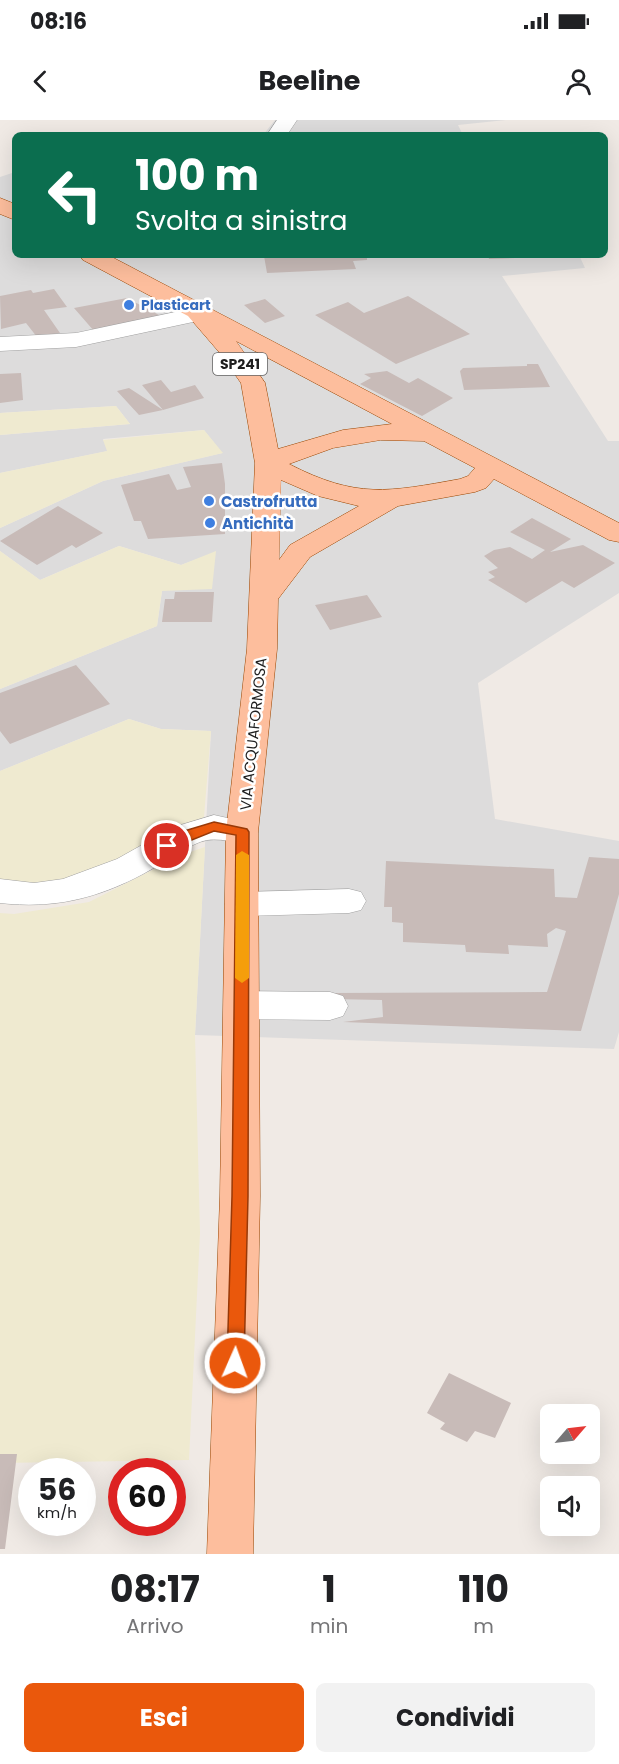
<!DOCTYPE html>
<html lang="it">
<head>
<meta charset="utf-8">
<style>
	:root { --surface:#fff; --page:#f2f2f2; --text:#202124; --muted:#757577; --accent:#ea580c }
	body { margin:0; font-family:Poppins,sans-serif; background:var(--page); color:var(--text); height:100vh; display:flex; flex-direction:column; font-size:22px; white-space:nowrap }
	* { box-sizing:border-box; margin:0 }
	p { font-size:20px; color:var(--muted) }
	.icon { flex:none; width:33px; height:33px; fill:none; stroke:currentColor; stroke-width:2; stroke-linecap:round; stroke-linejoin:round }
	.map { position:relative; height:1434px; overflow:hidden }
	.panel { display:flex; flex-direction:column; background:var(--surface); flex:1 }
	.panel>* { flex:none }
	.banner { position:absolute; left:12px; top:12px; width:596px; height:126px; border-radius:9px; box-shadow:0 6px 24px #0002; background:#0b6e4f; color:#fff; overflow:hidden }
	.needle { width:39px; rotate:62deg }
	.controls { position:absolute; left:540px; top:1284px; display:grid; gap:12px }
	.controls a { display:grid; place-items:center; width:60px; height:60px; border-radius:9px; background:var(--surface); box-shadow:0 6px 24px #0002; font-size:30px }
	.speed { position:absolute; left:18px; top:1338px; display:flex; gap:12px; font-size:30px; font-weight:700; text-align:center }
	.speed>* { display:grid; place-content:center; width:78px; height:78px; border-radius:50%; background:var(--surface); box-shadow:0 6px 24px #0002; line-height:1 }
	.speed small { font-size:15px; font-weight:400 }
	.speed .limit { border:9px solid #d22; background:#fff; color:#111 }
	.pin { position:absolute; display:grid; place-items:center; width:51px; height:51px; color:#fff; margin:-26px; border:3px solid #fff; border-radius:50%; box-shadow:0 2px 6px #0007 }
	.me { position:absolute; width:66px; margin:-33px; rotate:2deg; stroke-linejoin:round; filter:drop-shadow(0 0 4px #0008) }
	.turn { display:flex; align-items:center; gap:21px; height:126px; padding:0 24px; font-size:27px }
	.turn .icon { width:78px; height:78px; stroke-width:2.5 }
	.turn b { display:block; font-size:42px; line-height:51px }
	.eta { display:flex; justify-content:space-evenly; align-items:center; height:102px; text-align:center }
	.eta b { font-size:36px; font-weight:700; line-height:42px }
	.action { display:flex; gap:12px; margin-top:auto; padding:12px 24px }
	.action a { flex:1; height:69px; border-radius:9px; background:var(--accent); color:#fff; font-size:24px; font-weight:700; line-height:69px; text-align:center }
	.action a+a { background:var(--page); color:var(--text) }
	.status { display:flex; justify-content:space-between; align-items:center; height:42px; padding:0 30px; background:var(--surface); direction:ltr }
	.status svg { height:16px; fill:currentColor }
	header { display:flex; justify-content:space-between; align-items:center; height:78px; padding:0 24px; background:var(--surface); font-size:27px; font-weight:700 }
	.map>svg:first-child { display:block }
</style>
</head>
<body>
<div class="status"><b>08:16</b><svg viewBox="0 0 49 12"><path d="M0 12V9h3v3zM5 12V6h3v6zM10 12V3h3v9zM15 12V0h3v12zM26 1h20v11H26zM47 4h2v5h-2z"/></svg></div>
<header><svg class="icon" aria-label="back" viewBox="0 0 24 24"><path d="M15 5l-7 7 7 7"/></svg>Beeline<svg class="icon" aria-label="person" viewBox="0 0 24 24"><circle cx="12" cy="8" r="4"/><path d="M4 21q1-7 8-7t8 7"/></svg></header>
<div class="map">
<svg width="619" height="1434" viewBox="0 0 619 1434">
	<rect width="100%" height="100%" fill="#f0eae5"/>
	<path fill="#dddcdc" d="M275 0H506L458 5 463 15H263Z
		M15 52V135H579L585 148 502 156 608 321H619V473L478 563 495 699 619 721V912L614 929 195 915 211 611 161 609 129 599 0 651V569L157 506 162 471 216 432 181 445 119 426 40 460 0 431V408L103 361 222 333 204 310 103 319 108 331 0 353V315L130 304 116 286 0 293V57Z"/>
	<path fill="#efead0" d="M116 286 130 304 0 315V293Z
		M204 310 223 333 103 361 0 408V353L107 331 103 320Z
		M119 426 181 445 216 431 212 469 162 471 157 506 0 569V431L40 460Z
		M129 599 161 609 211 611 204 697 110 748 75 759 20 766 0 763V651Z
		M205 727 195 915 200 1113 189 1340 0 1343V793L14 794 89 782 184 734Z"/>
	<path fill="#c8bbb8" d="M246 135H367V140L353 141 356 149 267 153 264 136 247 138Z
		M488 135H542L543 137 489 139Z
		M54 169 67 187 44 190 60 213 37 217 26 203 1 209 0 176 31 170 33 173Z
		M408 176 470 214 396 244 315 195 348 182 364 193Z
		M127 178 161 196 94 211 74 188Z
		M265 179 285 196 265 203 244 185Z
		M527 244H538L550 267 464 270 460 251 463 248 527 246Z
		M387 251 409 263 418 258 453 278 422 296 360 264 371 258 364 254Z
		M21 253 23 280 0 283V254Z
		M161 260 171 272 195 265 204 278 163 290 139 295 117 271 129 268 163 290 142 265Z
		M222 343 225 364V414L148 419 141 401H134L121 365 169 354 177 370 191 367 183 347Z
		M58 386 103 413 76 428 72 425 37 445 0 421Z
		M532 398 571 419 550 432 583 425 615 443 574 468 562 461 526 483 488 460 495 457 488 452 498 448 484 436 494 430 510 427 532 439 545 430 510 412Z
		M175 472H214L212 502H162L165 479H174Z
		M367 475 382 497 330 510 315 485Z
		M76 545 110 584 10 624 0 611V573Z
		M589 737 619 739V774L581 911 343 902 383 897 382 880 331 879V873L547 872 566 811 556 808 547 814 548 827 508 825 509 834 466 832 465 825 403 822V803L392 802V787H384L386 741 554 749 555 777 577 778Z
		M449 1253 511 1283 495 1318 475 1311 467 1322 440 1309 445 1303 427 1293Z
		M0 1334H17L5 1429H0Z"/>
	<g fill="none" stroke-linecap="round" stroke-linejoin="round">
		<defs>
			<path id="minor" d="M277 0H297L287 15H267Z
				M199 187 207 189 211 194 207 199 76 227 0 231V217L76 213Z
				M214 695 254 704 258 712 254 720C235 726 219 715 200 722 180 730 162 744 143 754 96 779 53 789 0 783V759L34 763 63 759 117 739 174 707Z
				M349 769 361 772 366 781 361 790 349 793 242 796 230 793 225 784 230 775 242 772Z
				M242 871 330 872 343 876 348 886 343 896 330 900 242 899 229 895 224 885 229 875Z"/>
			<path id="major" d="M0 78 15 84V100L0 94Z
				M80 135H108L619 403V422L609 420 494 359 486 368 475 372 398 386 310 437 278 479 277 529 258 712 260 1076 253 1434H207L220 1076 226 712 247 529 255 343 241 263 219 232 188 196 83 140ZM236 221 392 304 343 310 278 329 265 263ZM381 320 424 321 475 348 468 356 460 359C388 372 357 379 289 344L333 328ZM281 360 318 376 359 386 290 425 279 440Z"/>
		</defs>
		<use href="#minor" stroke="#a0a0a0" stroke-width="1"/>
		<use href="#major" stroke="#9a4500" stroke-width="1"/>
		<use href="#minor" fill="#fff" fill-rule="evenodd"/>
		<use href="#major" fill="#fdbe9d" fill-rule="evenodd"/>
	</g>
	<path fill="#ea580c" stroke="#983908" stroke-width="1.5" d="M214 702 247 709 249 712 248 1076 244 1243 242 1249 235 1251 229 1249 227 1243 232 1076 236 715 214 711 167 730 160 726 181 712Z"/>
	<path fill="#f59e0b" d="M242 731 249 735V858L242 863 235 858 236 735Z"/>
	<g fill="#3f7fe0" stroke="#fff" stroke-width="2">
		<circle cx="129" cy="185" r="6"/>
		<circle cx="209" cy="381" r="6"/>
		<circle cx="210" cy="403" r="6"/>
	</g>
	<g text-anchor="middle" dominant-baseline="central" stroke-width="5" stroke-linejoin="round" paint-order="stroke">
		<g font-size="14" font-weight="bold" fill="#366cbe" stroke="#fff" text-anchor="start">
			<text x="141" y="185">Plasticart</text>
		</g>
		<rect fill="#fff" stroke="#626262" stroke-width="1.5" x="213" y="233" width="54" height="22" rx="4.5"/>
		<g font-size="14" font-weight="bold" fill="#1f1f1f">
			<text x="240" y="244">SP241</text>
		</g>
		<g font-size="15" font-weight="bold" fill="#366cbe" stroke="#fff" text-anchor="start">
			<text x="221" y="381">Castrofrutta</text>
			<text x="222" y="403">Antichità</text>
		</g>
		<g font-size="15" fill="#1f1f1f" stroke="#fff">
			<text transform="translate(253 614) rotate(-84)">VIA ACQUAFORMOSA</text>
		</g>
	</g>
</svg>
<div class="controls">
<a><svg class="needle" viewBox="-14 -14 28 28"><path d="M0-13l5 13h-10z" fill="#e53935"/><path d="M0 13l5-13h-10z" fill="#757577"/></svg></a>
<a><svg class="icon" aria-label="sound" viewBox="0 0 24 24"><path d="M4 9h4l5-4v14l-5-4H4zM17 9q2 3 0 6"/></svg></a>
</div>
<div class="speed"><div>56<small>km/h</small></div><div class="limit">60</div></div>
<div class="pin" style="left:167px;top:726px;background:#d93025"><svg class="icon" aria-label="arrive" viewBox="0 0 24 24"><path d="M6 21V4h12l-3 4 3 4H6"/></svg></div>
<svg class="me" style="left:235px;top:1243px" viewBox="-20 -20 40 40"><circle r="17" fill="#ea580c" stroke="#fff" stroke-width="3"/><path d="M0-11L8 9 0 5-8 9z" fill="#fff"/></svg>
<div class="banner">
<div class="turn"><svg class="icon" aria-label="left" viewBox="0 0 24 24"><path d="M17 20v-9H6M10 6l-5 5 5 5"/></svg><div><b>100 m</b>Svolta a sinistra</div></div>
</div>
</div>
<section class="panel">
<div class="eta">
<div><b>08:17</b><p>Arrivo</p></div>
<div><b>1</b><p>min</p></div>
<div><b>110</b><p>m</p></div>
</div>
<div class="action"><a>Esci</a><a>Condividi</a></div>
</section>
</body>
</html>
